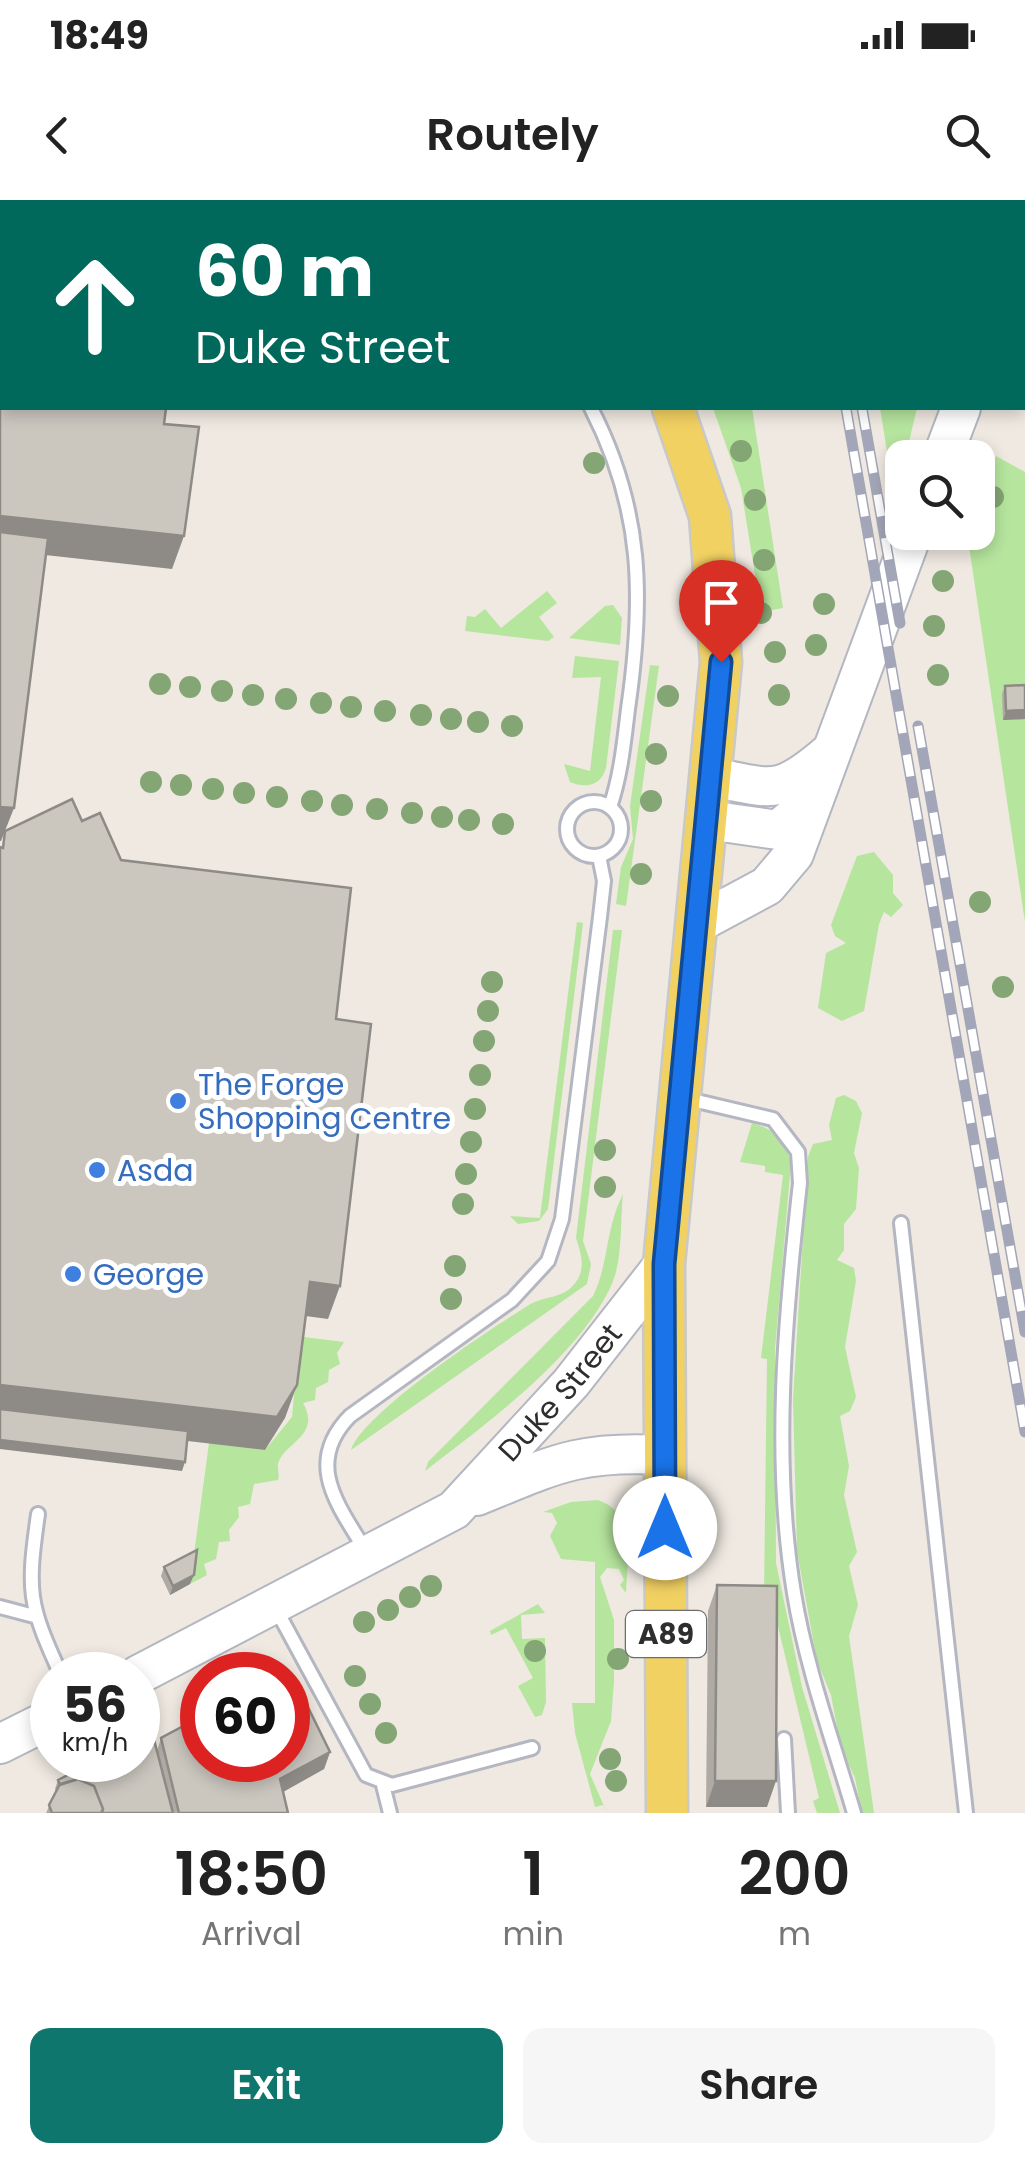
<!DOCTYPE html>
<html lang="en">
<head>
<meta charset="utf-8">
<style>
	:root { --surface:#fff; --page:#f6f6f6; --text:#222; --muted:#767676; --accent:#0f766e }
	body { margin:0; font-family:Poppins,sans-serif; background:var(--page); color:var(--text); height:100vh; display:flex; flex-direction:column; font-size:38px; white-space:nowrap }
	* { box-sizing:border-box; margin:0 }
	p { font-size:32px; color:var(--muted) }
	.icon { flex:none; width:55px; height:55px; fill:none; stroke:currentColor; stroke-width:2; stroke-linecap:round; stroke-linejoin:round }
	.map { position:relative; height:1613px; overflow:hidden }
	.sheet { display:flex; flex-direction:column; background:var(--surface); flex:1 }
	.sheet>* { flex:none }
	.hud { position:absolute; left:0px; top:0px; width:1025px; height:210px; box-shadow:0 5px 15px #0003; background:#00695c; color:#fff; overflow:hidden }
	.buttons { position:absolute; left:885px; top:240px; display:grid; gap:20px }
	.buttons a { display:grid; place-items:center; width:110px; height:110px; border-radius:20px; background:var(--surface); box-shadow:0 5px 15px #0003; font-size:50px }
	.speed { position:absolute; left:30px; top:1452px; display:flex; gap:20px; font-size:50px; font-weight:700; text-align:center }
	.speed>* { display:grid; place-content:center; width:130px; height:130px; border-radius:50%; background:var(--surface); box-shadow:0 5px 15px #0003; line-height:1 }
	.speed small { font-size:25px; font-weight:400 }
	.speed .limit { border:15px solid #d22; background:#fff; color:#111 }
	.pin { position:absolute; display:grid; place-items:center; width:85px; height:85px; color:#fff; margin:-102px -42px; border-radius:50% 50% 50% 0; rotate:-45deg; box-shadow:0 0 10px #0007 }
	.pin .icon { rotate:45deg }
	.me { position:absolute; width:110px; margin:-55px; rotate:0deg; stroke-linejoin:round; filter:drop-shadow(0 0 8px #0008) }
	.turn { display:flex; align-items:center; gap:35px; height:210px; padding:0 30px; font-size:45px }
	.turn .icon { width:130px; height:130px; stroke-width:2.5 }
	.turn b { display:block; font-size:70px; line-height:85px }
	.eta { display:flex; justify-content:space-evenly; align-items:center; height:170px; text-align:center }
	.eta b { font-size:60px; font-weight:600; line-height:70px }
	.action { display:flex; gap:20px; margin-top:auto; padding:20px 30px }
	.action a { flex:1; height:115px; border-radius:20px; background:var(--accent); color:#fff; font-size:40px; font-weight:600; line-height:115px; text-align:center }
	.action a+a { background:var(--page); color:var(--text) }
	.status { display:flex; justify-content:space-between; align-items:center; height:70px; padding:0 50px; background:var(--surface); direction:ltr }
	.status svg { height:28px; fill:currentColor }
	header { display:flex; justify-content:space-between; align-items:center; height:130px; padding:0 30px; background:var(--surface); font-size:45px; font-weight:600 }
	.map>svg:first-child { display:block }
</style>
</head>
<body>
<div class="status"><b>18:49</b><svg viewBox="0 0 49 12"><path d="M0 12V9h3v3zM5 12V6h3v6zM10 12V3h3v9zM15 12V0h3v12zM26 1h20v11H26zM47 4h2v5h-2z"/></svg></div>
<header><svg class="icon" aria-label="back" viewBox="0 0 24 24"><path d="M15 5l-7 7 7 7"/></svg>Routely<svg class="icon" aria-label="search" viewBox="0 0 24 24"><circle cx="10" cy="10" r="6"/><path d="M15 15l6 6"/></svg></header>
<div class="map">
<svg width="1025" height="1613" viewBox="0 0 1025 1613">
	<rect width="100%" height="100%" fill="#efe9e1"/>
	<path fill="#b6e59e" d="M713 208H752L783 408 761 412 741 288Z
		M880 208H917L895 301Z
		M996 256 1025 272V722L969 346 970 333 978 332V300Z
		M547 391 557 403 539 417 554 437 548 441 465 431 467 416 475 417 485 409 501 428Z
		M613 405 622 418 620 445 569 438 605 406Z
		M575 456 619 461 606 568C601 585 587 589 570 582L564 564 590 571 601 477 572 478Z
		M650 465 659 466 626 706 616 704 621 667 633 639 630 606Z
		M874 652 893 675V693L903 705 891 717 884 712 879 724 864 811 842 821 818 808 826 753 846 743 835 736 831 725 857 656Z
		M577 722 583 723 548 1009 539 1021 518 1024 510 1016 540 1018Z
		M613 730H622L583 1041 591 1064 587 1084 351 1250C363 1213 490 1129 529 1105 545 1095 563 1100 576 1082 586 1068 581 1053 576 1038Z
		M844 895 856 901 862 913 854 953 859 968 856 1009 844 1024V1050L837 1060 854 1068 856 1081 845 1147 856 1197 850 1211 840 1216 849 1266 844 1295 857 1352 849 1366 858 1405 849 1436 874 1613H862L855 1578 841 1548 831 1495 817 1461 797 1351 793 1199 808 957 813 944 832 940 829 925 836 898Z
		M752 923C775 930 786 939 791 963L775 1149 776 1363 802 1487 840 1613H817L813 1601 819 1598 771 1397 764 1396 767 1159 761 1158 783 975 765 972V966L740 962Z
		M623 994C620 1022 623 1061 611 1086 578 1157 486 1224 425 1271L428 1262 593 1096C609 1064 605 1029 623 994Z
		M304 1137 344 1142 337 1153 340 1164 329 1170 328 1182 316 1188 315 1200 303 1203C322 1236 283 1243 278 1264 277 1269 280 1275 278 1280L254 1284 250 1304 238 1307 239 1317 229 1330 230 1341 219 1342 216 1359 204 1364 207 1375 190 1384 209 1243 265 1250 292 1217 299 1141Z
		M598 1300C638 1314 627 1359 626 1393L620 1385 624 1380 619 1369 607 1368 600 1377 614 1420V1481L611 1521 590 1574 607 1613 603 1605 595 1607 575 1533 572 1503H595V1362L561 1359 550 1336 557 1323 552 1313 543 1312 571 1302Z
		M538 1404 545 1413 521 1415 522 1439 545 1438 546 1502 542 1515 535 1517 518 1486 533 1478 506 1428 491 1435 490 1431Z"/>
	<g fill="none" stroke-linecap="round" stroke-linejoin="round">
		<defs>
			<path id="lane" d="M350 0 354 2
				M591 208C643 309 644 398 628 509 624 542 621 575 610 607
				M567 629a27 27 0 1 1 54 0a27 27 0 1 1-54 0Z
				M684 898 773 919 798 952 800 983C785 1117 772 1259 794 1393 806 1467 833 1541 854 1613
				M901 1023 966 1613
				M38 1314C27 1392 28 1403 61 1475
				M367 1353C339 1306 303 1264 350 1216L512 1100 548 1061 562 1019 600 717 604 681 599 656
				M0 1407 34 1416
				M276 1409 366 1575 392 1585 532 1548
				M784 1539 788 1613
				M383 1585 390 1613"/>
			<g id="secondary">
				<path d="M1022 49 1025 42"/>
				<path d="M942 258 961 208"/>
				<path d="M712 577C773 589 779 596 828 554"/>
				<path d="M708 620 778 630 812 602"/>
				<path d="M700 722 767 686 794 654 913 332"/>
				<path d="M477 1296C553 1265 579 1250 664 1255"/>
				<path id="s1" d="M138 1475 454 1310 571 1183 664 1064"/>
				<path d="M0 1544 52 1518"/>
			</g>
			<path id="primary" d="M522 0 524 2
				M667 1613 664 1064 721 462 710 316 673 208"/>
		</defs>
		<use href="#lane" stroke="#b4b7c1" stroke-width="18"/>
		<use href="#secondary" stroke="#b4b7c1" stroke-width="42"/>
		<use href="#primary" stroke="#c9c9c9" stroke-width="45"/>
		<use href="#lane" stroke="#fff" stroke-width="12"/>
		<use href="#secondary" stroke="#fff" stroke-width="38"/>
		<use href="#primary" stroke="#f2d163" stroke-width="40"/>
		<defs>
			<path id="rail" d="M807 0V2
				M823 0V2
				M846 208 1025 1232
				M862 208 900 423
				M918 526 1025 1132"/>
		</defs>
		<use href="#rail" stroke="#a3a6b8" stroke-width="11"/>
		<use href="#rail" stroke="#fff" stroke-width="8" stroke-dasharray="22" stroke-linecap="butt"/>
	</g>
	<g fill="#84a574">
		<circle cx="741" cy="251" r="11"/>
		<circle cx="594" cy="263" r="11"/>
		<circle cx="993" cy="297" r="11"/>
		<circle cx="755" cy="300" r="11"/>
		<circle cx="764" cy="360" r="11"/>
		<circle cx="943" cy="381" r="11"/>
		<circle cx="824" cy="404" r="11"/>
		<circle cx="761" cy="413" r="11"/>
		<circle cx="934" cy="426" r="11"/>
		<circle cx="816" cy="445" r="11"/>
		<circle cx="775" cy="452" r="11"/>
		<circle cx="938" cy="475" r="11"/>
		<circle cx="160" cy="484" r="11"/>
		<circle cx="190" cy="487" r="11"/>
		<circle cx="222" cy="491" r="11"/>
		<circle cx="253" cy="495" r="11"/>
		<circle cx="779" cy="495" r="11"/>
		<circle cx="668" cy="496" r="11"/>
		<circle cx="286" cy="499" r="11"/>
		<circle cx="321" cy="503" r="11"/>
		<circle cx="351" cy="507" r="11"/>
		<circle cx="385" cy="511" r="11"/>
		<circle cx="421" cy="515" r="11"/>
		<circle cx="451" cy="519" r="11"/>
		<circle cx="478" cy="522" r="11"/>
		<circle cx="512" cy="526" r="11"/>
		<circle cx="656" cy="554" r="11"/>
		<circle cx="151" cy="582" r="11"/>
		<circle cx="181" cy="585" r="11"/>
		<circle cx="213" cy="589" r="11"/>
		<circle cx="244" cy="593" r="11"/>
		<circle cx="277" cy="597" r="11"/>
		<circle cx="312" cy="601" r="11"/>
		<circle cx="651" cy="601" r="11"/>
		<circle cx="342" cy="605" r="11"/>
		<circle cx="377" cy="609" r="11"/>
		<circle cx="412" cy="613" r="11"/>
		<circle cx="442" cy="617" r="11"/>
		<circle cx="469" cy="620" r="11"/>
		<circle cx="503" cy="624" r="11"/>
		<circle cx="641" cy="674" r="11"/>
		<circle cx="980" cy="702" r="11"/>
		<circle cx="492" cy="782" r="11"/>
		<circle cx="1003" cy="787" r="11"/>
		<circle cx="488" cy="811" r="11"/>
		<circle cx="484" cy="841" r="11"/>
		<circle cx="480" cy="875" r="11"/>
		<circle cx="475" cy="909" r="11"/>
		<circle cx="471" cy="942" r="11"/>
		<circle cx="605" cy="950" r="11"/>
		<circle cx="466" cy="974" r="11"/>
		<circle cx="605" cy="987" r="11"/>
		<circle cx="463" cy="1004" r="11"/>
		<circle cx="455" cy="1066" r="11"/>
		<circle cx="451" cy="1099" r="11"/>
		<circle cx="431" cy="1386" r="11"/>
		<circle cx="410" cy="1397" r="11"/>
		<circle cx="388" cy="1410" r="11"/>
		<circle cx="364" cy="1422" r="11"/>
		<circle cx="535" cy="1451" r="11"/>
		<circle cx="618" cy="1459" r="11"/>
		<circle cx="355" cy="1476" r="11"/>
		<circle cx="370" cy="1504" r="11"/>
		<circle cx="386" cy="1533" r="11"/>
		<circle cx="610" cy="1559" r="11"/>
		<circle cx="616" cy="1581" r="11"/>
	</g>
	<path fill="#afaba4" d="M1025 485V519L1003 520 1002 494 1005 486Z
		M164 1367 190 1384 170 1395 161 1376Z
		M717 1385 767 1607H706L708 1411Z
		M161 1538 330 1552 324 1569 283 1592 288 1613H46L56 1592 55 1589 58 1580 157 1551Z"/>
	<path fill="#8e8b86" d="M0 316 184 336 172 369 0 350Z
		M1025 510V519L1003 520 1006 511Z
		M0 607 14 608 1 641H0Z
		M310 1082 340 1086 328 1119 298 1115Z
		M0 1185H297L285 1218 265 1250 0 1219Z
		M0 1240 185 1262 182 1271 0 1249Z
		M194 1375 190 1384 170 1395 173 1386Z
		M330 1552 324 1569 274 1597 280 1579Z
		M715 1581H776L767 1607H706Z"/>
	<path fill="#cbc7bf" stroke="#8e8b86" stroke-width="2.5" d="M0 39 2 40V208H166L164 224 199 227 184 336 0 316Z
		M0 332 48 338 14 608 0 607Z
		M1025 485V510L1006 511 1005 486Z
		M72 599 82 621 100 613 121 660 351 688 336 819 371 824 340 1086 310 1082 297 1185 277 1217 0 1185V647L3 648 5 631Z
		M0 1209 188 1231 185 1262 0 1240Z
		M197 1350 194 1375 173 1386 164 1367Z
		M717 1385 777 1386 776 1581H715Z
		M301 1493 330 1552 280 1579 288 1613H179L161 1538 202 1516V1560H288V1500Z
		M152 1532 173 1613H102L103 1609 94 1586 78 1579 60 1585 58 1580 97 1560H138V1539Z
		M78 1579 94 1586 103 1609 101 1613H52L49 1605 60 1584Z"/>
	<g fill="none" stroke-linecap="round" stroke-linejoin="round">
		<defs>
			<path id="route" d="M665 1328 664 1064 721 462"/>
		</defs>
		<use href="#route" stroke="#114b97" stroke-width="25"/>
		<use href="#route" stroke="#1a73e8" stroke-width="18"/>
	</g>
	<g fill="#3f7fe0" stroke="#fff" stroke-width="4">
		<circle cx="178" cy="901" r="10"/>
		<circle cx="97" cy="970" r="10"/>
		<circle cx="73" cy="1074" r="10"/>
	</g>
	<g text-anchor="middle" dominant-baseline="central" stroke-width="10" stroke-linejoin="round" paint-order="stroke">
		<rect fill="#fff" stroke="#6d6d6d" stroke-width="2.5" x="626" y="1411" width="80" height="46" rx="8"/>
		<g font-size="28" font-weight="bold" fill="#2e2e2e">
			<text x="666" y="1434">A89</text>
		</g>
		<g font-size="30" fill="#366cbe" stroke="#fff" text-anchor="start">
			<text x="198" y="884">The Forge<tspan x="198" dy="34">Shopping Centre</tspan></text>
			<text x="117" y="970">Asda</text>
			<text x="93" y="1074">George</text>
		</g>
		<g font-size="30" fill="#2e2e2e" stroke="#fff">
			<text stroke="none"><textPath href="#s1" startOffset="515">Duke Street</textPath></text>
		</g>
	</g>
</svg>
<div class="buttons">
<a><svg class="icon" aria-label="search" viewBox="0 0 24 24"><circle cx="10" cy="10" r="6"/><path d="M15 15l6 6"/></svg></a>
</div>
<div class="speed"><div>56<small>km/h</small></div><div class="limit">60</div></div>
<div class="pin" style="left:721px;top:462px;background:#d93025"><svg class="icon" aria-label="arrive" viewBox="0 0 24 24"><path d="M6 21V4h12l-3 4 3 4H6"/></svg></div>
<svg class="me" style="left:665px;top:1328px" viewBox="-20 -20 40 40"><circle r="19" fill="#fff"/><path d="M0-13L10 11 0 6-10 11z" fill="#1a73e8"/></svg>
<div class="hud">
<div class="turn"><svg class="icon" aria-label="ahead" viewBox="0 0 24 24"><path d="M12 20V5M6 11l6-6 6 6"/></svg><div><b>60 m</b>Duke Street</div></div>
</div>
</div>
<section class="sheet">
<div class="eta">
<div><b>18:50</b><p>Arrival</p></div>
<div><b>1</b><p>min</p></div>
<div><b>200</b><p>m</p></div>
</div>
<div class="action"><a>Exit</a><a>Share</a></div>
</section>
</body>
</html>
